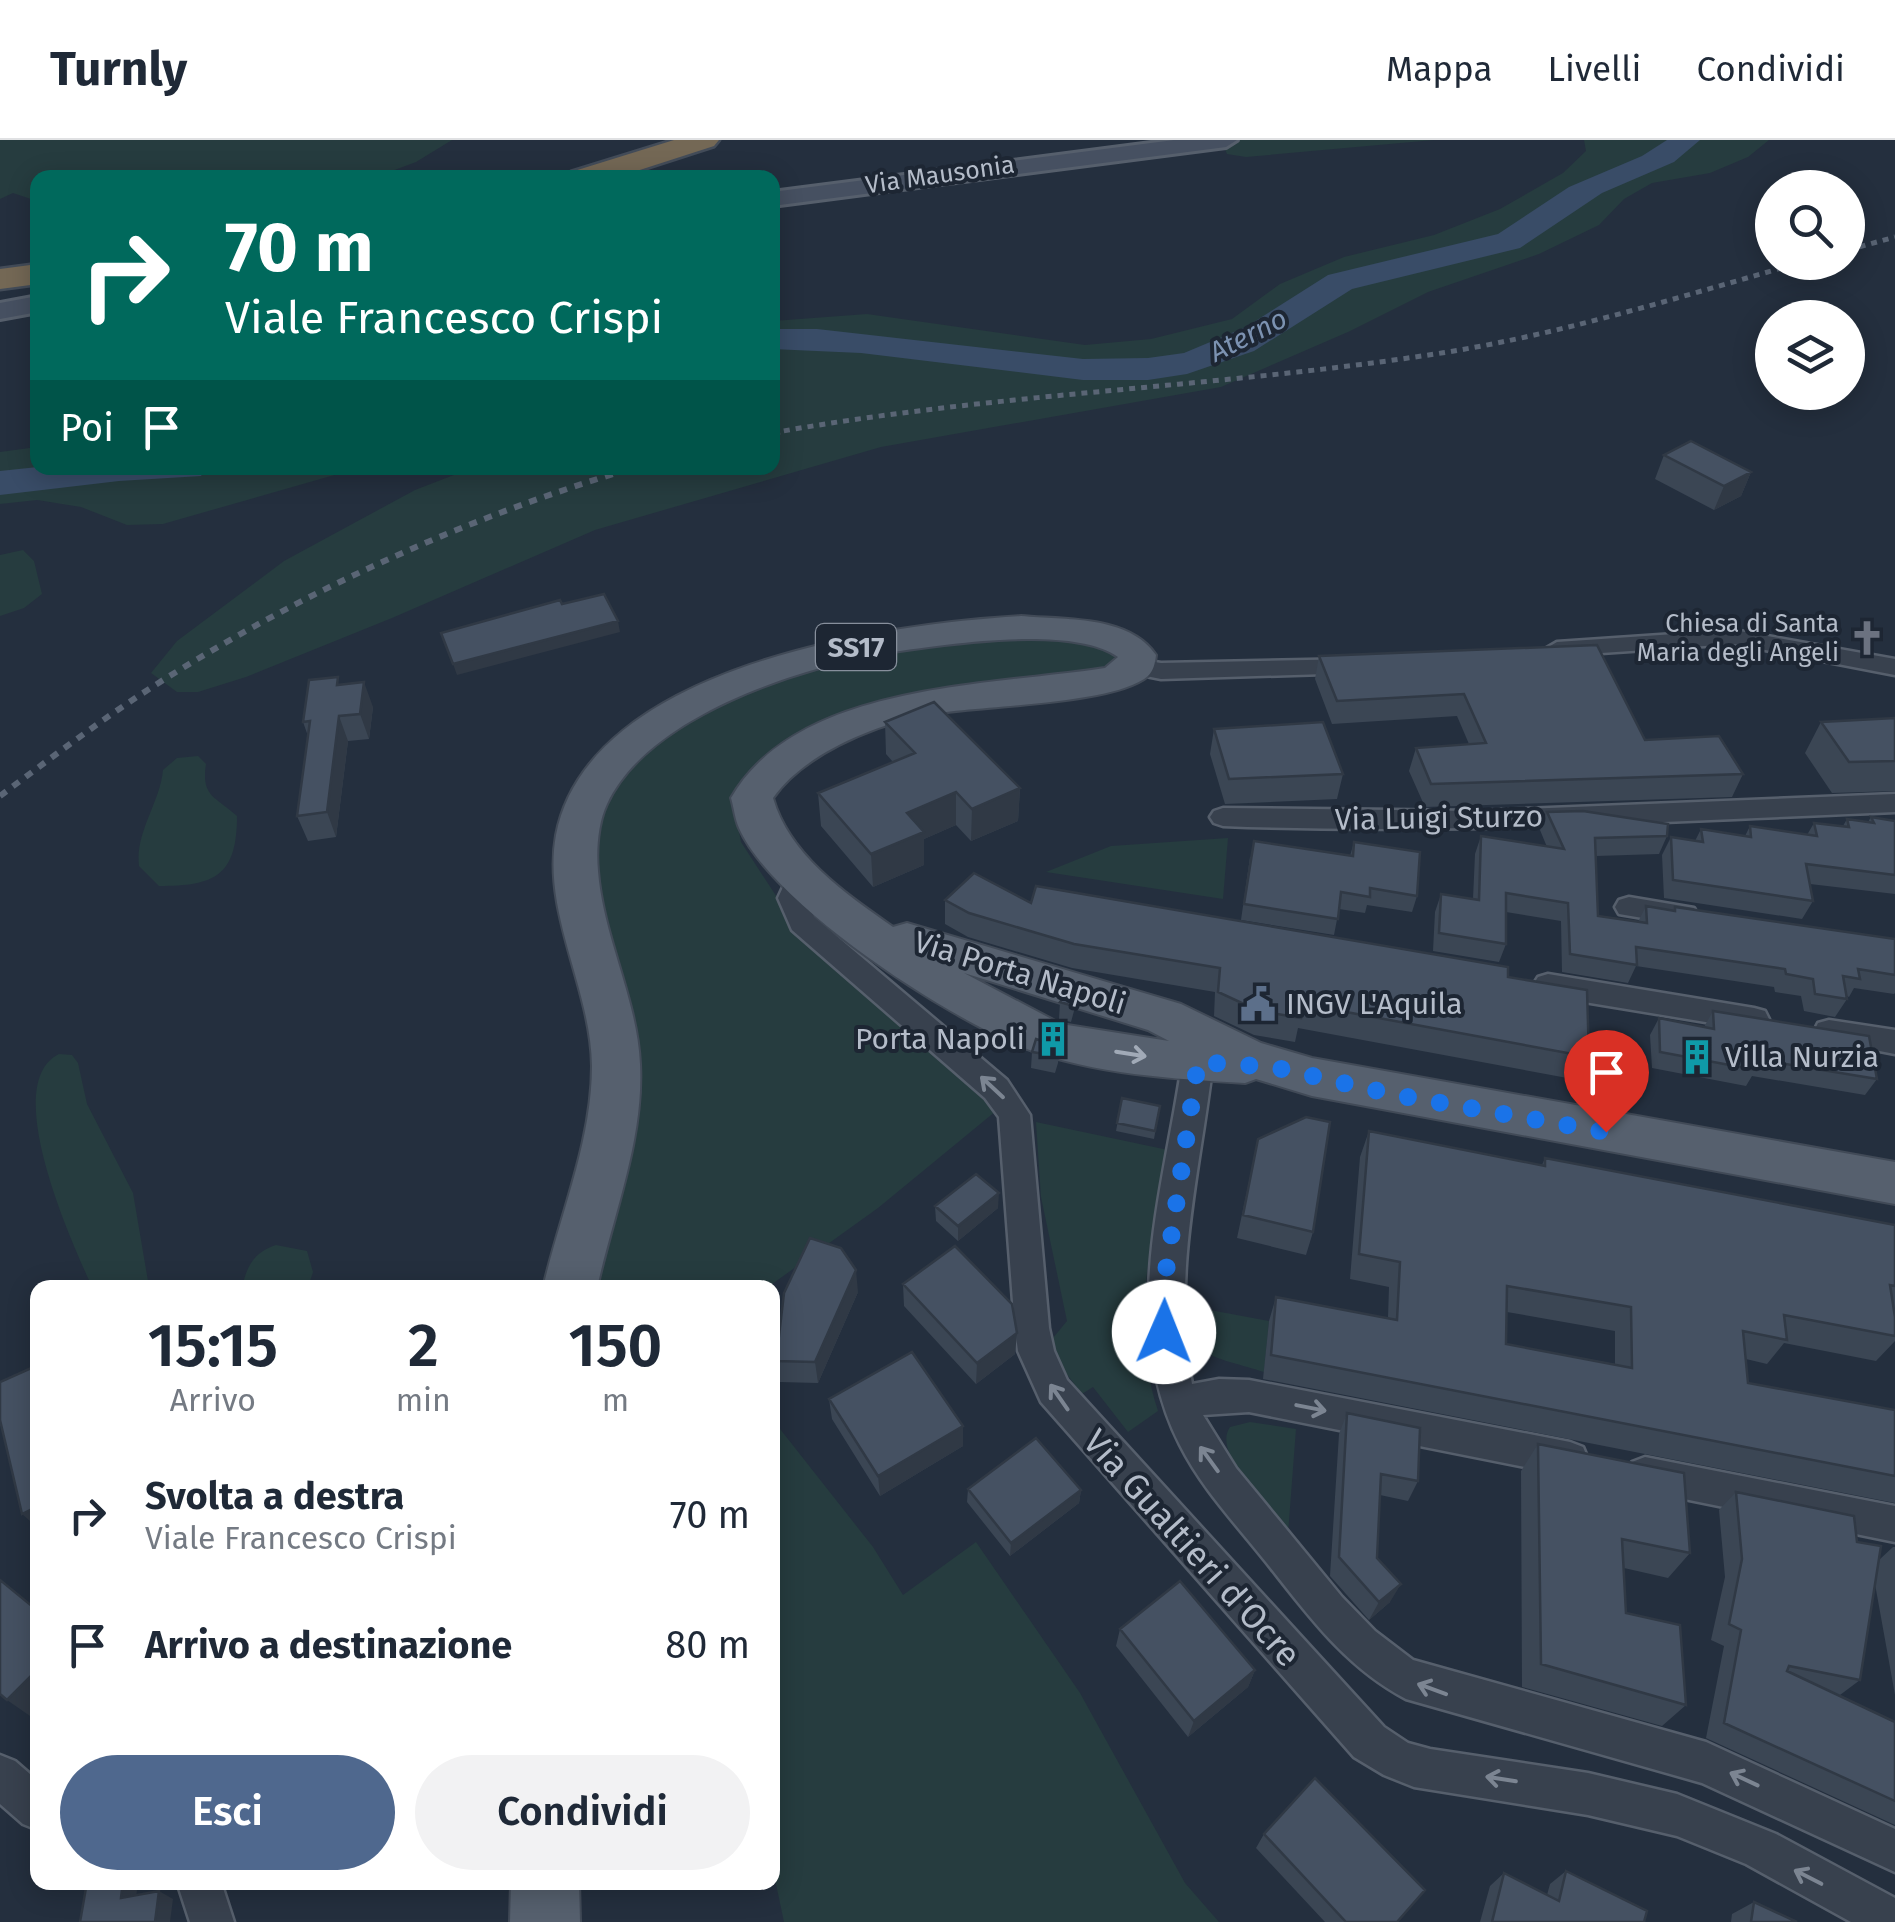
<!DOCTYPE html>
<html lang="it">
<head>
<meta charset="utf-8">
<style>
	:root { --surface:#fff; --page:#f2f2f3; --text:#1f2937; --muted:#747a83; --line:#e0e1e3; --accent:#4f688e }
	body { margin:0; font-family:"Fira Sans",sans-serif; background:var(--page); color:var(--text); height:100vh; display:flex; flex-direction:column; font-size:38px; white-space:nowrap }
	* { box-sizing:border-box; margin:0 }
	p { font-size:32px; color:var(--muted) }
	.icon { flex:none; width:55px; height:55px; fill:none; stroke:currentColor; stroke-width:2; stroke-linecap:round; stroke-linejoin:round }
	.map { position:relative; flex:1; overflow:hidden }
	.side { position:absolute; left:30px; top:1140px; width:750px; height:610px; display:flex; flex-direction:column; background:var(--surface); border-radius:20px; box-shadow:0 5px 25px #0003 }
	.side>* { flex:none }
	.top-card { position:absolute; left:30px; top:30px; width:750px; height:305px; border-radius:20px; box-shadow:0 5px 25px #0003; background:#00695c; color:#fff; overflow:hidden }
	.fabs { position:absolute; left:1755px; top:30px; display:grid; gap:20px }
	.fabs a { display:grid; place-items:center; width:110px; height:110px; border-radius:50%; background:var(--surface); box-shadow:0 5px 25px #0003; font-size:50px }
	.pin { position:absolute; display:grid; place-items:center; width:85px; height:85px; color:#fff; margin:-102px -42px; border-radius:50% 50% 50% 0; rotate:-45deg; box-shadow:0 0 10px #0007 }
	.pin .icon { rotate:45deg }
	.me { position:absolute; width:110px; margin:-55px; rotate:1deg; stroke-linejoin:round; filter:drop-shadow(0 0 8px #0008) }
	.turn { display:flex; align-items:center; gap:35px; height:210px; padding:0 30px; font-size:45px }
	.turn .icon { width:130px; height:130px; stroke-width:2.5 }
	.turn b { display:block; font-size:70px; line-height:85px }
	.then { display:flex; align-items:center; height:95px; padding:0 30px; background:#0003; gap:20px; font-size:38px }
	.eta { display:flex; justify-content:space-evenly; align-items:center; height:170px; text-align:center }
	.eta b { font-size:60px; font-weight:600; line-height:70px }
	.primary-button { display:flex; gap:20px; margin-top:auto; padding:20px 30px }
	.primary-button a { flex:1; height:115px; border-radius:60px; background:var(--accent); color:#fff; font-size:40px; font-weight:600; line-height:115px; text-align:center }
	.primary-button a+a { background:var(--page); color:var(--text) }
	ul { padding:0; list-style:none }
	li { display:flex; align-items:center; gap:30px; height:130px; padding:0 30px }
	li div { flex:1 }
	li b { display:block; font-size:38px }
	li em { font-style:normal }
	header { display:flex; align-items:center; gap:60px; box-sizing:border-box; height:140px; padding:0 50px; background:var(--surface); border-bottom:2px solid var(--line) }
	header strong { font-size:48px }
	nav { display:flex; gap:55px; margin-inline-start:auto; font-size:35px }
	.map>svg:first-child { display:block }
</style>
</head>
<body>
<header>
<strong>Turnly</strong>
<nav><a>Mappa</a><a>Livelli</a><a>Condividi</a></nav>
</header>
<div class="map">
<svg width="1895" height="1782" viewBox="0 0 1895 1782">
	<rect width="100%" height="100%" fill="#242f3e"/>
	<path fill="#263c3f" d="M0 0H452L416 22 376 37 38 38 37 61 13 53 0 59Z
		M1221 0H1434L1246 17 1227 14Z
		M1584 0H1769L1748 17 1710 33 1652 43 1624 59 1599 85 1539 114 1428 152 1348 192 1221 247 881 307 595 390 392 478 246 537 198 552H177L151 533 177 501 284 421 415 350 472 328H772L773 181 867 174 1085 205 1151 199 1232 179 1280 144 1344 117 1434 95 1500 69 1563 33 1586 11Z
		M37 307 38 328H359L163 384 127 385 81 367 37 360 0 364V312Z
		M23 410 34 421 42 454 24 468 0 476V415Z
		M1006 496C1032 498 1104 496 1118 518L1098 530 964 545 866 570 736 675 741 702 806 802 996 971 878 1068 768 1147 599 1148 606 1094 594 736C596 698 598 667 621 634 629 623 645 614 656 605 753 528 887 510 1006 496Z
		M198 616 206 624C201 657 215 656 237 676 237 736 215 746 159 746L139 726C135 692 160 663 163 630L177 618Z
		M1228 698 1223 759 1046 732 1111 706Z
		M59 914 72 915 78 923 87 964 133 1053 149 1147H92C69 1096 0 943 59 914Z
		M1036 982 1168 1010C1152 1099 1129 1182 1158 1271L1128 1292 1093 1247 1082 1254 1056 1220 1053 1198 1067 1181 1041 1057Z
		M276 1105 307 1111 313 1132 308 1147H242C247 1126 254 1112 276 1105Z
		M1183 1165 1269 1181 1264 1232C1218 1217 1187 1219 1183 1165Z
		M773 1280 873 1407 903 1455 976 1402 1080 1553 1185 1743 1219 1782H784L772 1725Z
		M1250 1282 1296 1289 1288 1394C1271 1372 1211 1313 1230 1287Z"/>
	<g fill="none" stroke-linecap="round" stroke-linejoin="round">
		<path fill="#394c67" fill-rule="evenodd" d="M1667 0H1700L1674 22 1602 53 1520 108 1352 149 1254 211 1187 234 1148 240H1083L861 213 772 209V189H817L1083 219 1148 218 1184 213 1246 187 1328 135 1498 94 1569 47 1642 16Z
			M38 327V328H206L201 336 119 341 0 355V331Z"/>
		<defs>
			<path id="street" d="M1734 490 1895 519V535L1734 504 1557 516 1545 509 1557 502Z
				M1135 519 1161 523 1357 519 1369 526 1357 533 1161 539 1126 532 1123 527 1126 522Z
				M1895 654V672C1671 681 1447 695 1223 686L1214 683 1210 677 1214 671 1223 668 1475 671Z
				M800 729 810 732 814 739 806 758 814 777 1007 940 1030 975 1049 1188 1054 1211 1067 1240 1384 1587 1408 1603 1430 1609 1588 1633 1677 1654 1776 1694 1895 1758V1782H1851L1746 1724 1677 1696 1588 1675 1414 1647 1384 1635 1354 1617 1041 1262 1018 1211 1015 1188 999 977 985 958 792 790 778 758 790 732Z
				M1629 757 1694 768 1698 775 1694 782 1684 785 1619 774 1615 767 1619 760Z
				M1548 834 1754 868 1765 871 1769 879 1765 887 1754 890 1548 856 1538 853 1533 845 1538 837Z
				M1829 880 1895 890V914L1818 899 1814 891 1818 883Z
				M1200 890 1211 894 1215 902C1204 1018 1170 1128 1192 1244L1219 1239 1249 1240 1570 1302 1583 1307 1588 1319 1583 1331 1570 1336 1249 1272 1203 1275 1236 1328 1342 1457 1375 1491 1413 1520 1706 1602 1895 1689V1732L1702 1643 1406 1559C1345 1527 1308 1475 1266 1422 1236 1384 1202 1349 1180 1305 1115 1177 1169 1036 1185 902L1189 894Z
				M1645 1317 1895 1366V1402L1645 1351 1632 1346 1627 1334 1632 1322Z
				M0 1615 15 1621 38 1641V1690L23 1684 0 1664Z
				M177 1742H221L234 1782H190Z"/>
			<path id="secondary" d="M1174 0H1237L1226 7 772 66V52Z
				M38 156V172L0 179V163Z"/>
			<path id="primary" d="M1021 476C1064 480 1129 475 1156 515 1155 523 1154 530 1148 536 1113 566 971 565 920 576 870 587 803 615 773 658 789 715 846 754 893 787L907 783 1181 864 1261 903 1312 918 1895 1022V1064L1312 956 1256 939 1245 943C1174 939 1093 934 1027 909 949 879 773 765 739 688 735 679 734 668 731 658 797 543 990 546 1105 528L1118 517C1073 485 947 504 893 512 803 526 648 575 607 664 598 683 596 710 598 731 603 797 637 858 640 924 644 999 613 1075 597 1148H543C560 1075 592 1001 592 926 591 848 542 773 556 695 588 527 882 484 1021 476ZM964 833 1148 890 1169 901 1061 884Z
				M511 1742H579L580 1782H510Z"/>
			<path id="highway" d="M674 0H719L714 6 615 38H567L571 32Z
				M38 124V144L0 149V129Z"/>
		</defs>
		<use href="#street" stroke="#565f6c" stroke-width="5"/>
		<use href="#secondary" stroke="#565f6c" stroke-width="6"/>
		<use href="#primary" stroke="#414a57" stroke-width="4"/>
		<use href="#highway" stroke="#434c59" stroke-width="5"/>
		<use href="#street" fill="#38414e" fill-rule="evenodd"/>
		<use href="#secondary" fill="#465061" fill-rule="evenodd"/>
		<use href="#primary" fill="#56606e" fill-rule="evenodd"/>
		<use href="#highway" fill="#746855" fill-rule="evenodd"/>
		<path stroke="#5a6575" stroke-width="5" stroke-dasharray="6 6" stroke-linecap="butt" d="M1848 110 1895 97
			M772 293C992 253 1215 248 1435 214 1560 195 1682 156 1803 122"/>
		<path stroke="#5a6575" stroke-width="6" stroke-dasharray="8 8" stroke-linecap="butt" d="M772 293 783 291
			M0 656C55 615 110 573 168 537 314 446 469 377 633 328"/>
	</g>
	<path fill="#3b4654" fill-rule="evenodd" d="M1664 315 1751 332 1741 356 1714 370 1655 339Z
		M1319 516 1645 600 1743 634 1732 657 1425 667 1409 631 1416 608 1469 604 1457 576 1332 584 1315 539Z
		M341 544 373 567 369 599 348 601 336 697 308 701 297 676 308 596 303 582Z
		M1895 578V651L1832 653 1805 613 1821 582Z
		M885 582 1020 648 1018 681 971 701 956 685 924 699V725L873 747 821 686 818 653 893 622 886 614Z
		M1214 589 1343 634 1337 659 1225 664 1210 614Z
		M1547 672 1667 696 1659 714 1596 716 1598 776 1638 782 1646 766 1673 770 1675 767 1895 799V853L1894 854 1854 848 1849 857 1847 856V859L1835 877 1804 871 1801 856 1775 852 1774 847 1636 826 1628 843 1562 832 1561 781 1506 772V804L1499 822 1433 811 1435 772 1441 754 1473 759 1475 714 1481 696 1547 707 1540 690Z
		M1871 677 1895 681V754L1810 744 1813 761 1802 779 1664 758 1662 715 1671 697 1695 701 1701 689 1745 696 1750 686 1807 695 1814 683 1843 686 1847 679 1868 682Z
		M1354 702 1417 756 1412 772 1367 765 1365 773 1339 769 1334 795 1241 780 1250 717 1350 716Z
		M945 760 1031 763 1589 917 1578 940 1298 888 1295 902 1254 895 1214 876 1215 852 1072 828 968 797 945 784Z
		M1076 855 1074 871 1071 882 1059 879 1060 862Z
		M1713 871 1877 939 1865 955 1752 936 1746 946 1652 928 1650 895 1659 878 1704 887Z
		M1060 907 1058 923 1055 933 1031 928 1032 912Z
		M1122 958 1160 966 1154 999 1116 991Z
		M1369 991 1542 1025 1545 1018 1895 1085V1201L1876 1221 1784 1203 1767 1224 1746 1219 1748 1243 1895 1270V1363L1263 1239 1269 1181 1276 1157 1388 1178 1389 1147 1350 1139 1360 1017ZM1507 1172 1615 1191V1224L1506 1204Z
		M1258 999 1313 1092 1306 1115 1237 1098Z
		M935 1066 998 1068 958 1101 936 1081Z
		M903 1144 1017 1193 1015 1214 976 1244 904 1166Z
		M858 1152 818 1243 779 1242 776 1221Z
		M829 1259 963 1286V1306L880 1356 832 1279Z
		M1347 1273 1418 1341 1408 1361 1380 1355 1377 1418 1390 1462 1369 1480 1330 1436 1339 1294Z
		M1538 1304 1690 1413 1668 1438 1624 1428 1626 1473 1686 1565 1662 1586 1522 1547 1521 1331Z
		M968 1349 1081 1350 1079 1363 1010 1416 967 1362Z
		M1736 1352 1857 1402 1879 1420 1893 1407H1895V1555L1875 1444 1860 1540 1840 1555 1895 1582V1685L1706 1598 1724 1506 1711 1500 1725 1437 1719 1370Z
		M1120 1489 1255 1530 1248 1547 1188 1597 1116 1506Z
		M1264 1694 1397 1782H1325L1256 1708Z
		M1566 1731 1644 1782H1480L1490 1746 1504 1733 1547 1755 1550 1744Z
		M1754 1762 1797 1782H1731L1732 1774Z"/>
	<path fill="#303945" d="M1751 332 1741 356 1714 370 1724 346Z
		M618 481 620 492 457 535 453 524Z
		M364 542 373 567 369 599 360 574Z
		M339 576 348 601 336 697 327 672Z
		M1020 648 1018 681 971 701 972 669Z
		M956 652V685L924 699V725L873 747 871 714 907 673Z
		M999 1053 998 1068 958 1101V1086Z
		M856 1130 858 1152 818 1243 815 1222Z
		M1017 1193 1015 1214 976 1244 977 1223Z
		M963 1286V1306L880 1356 878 1336Z
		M1081 1350 1079 1363 1010 1416 1011 1403Z
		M38 1366V1388L22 1374Z
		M1401 1444 1390 1462 1369 1480 1379 1462Z
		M38 1529V1569L30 1576 7 1560Z
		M1255 1530 1248 1547 1188 1597 1194 1581Z
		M123 1742H138L135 1766 121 1758Z
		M159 1751 173 1759 170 1782H155Z"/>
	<path fill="#455162" stroke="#303945" stroke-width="2.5" fill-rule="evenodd" d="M1691 301 1751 332 1724 346 1664 315Z
		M604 454 618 481 453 524 441 493 560 460 562 464Z
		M1597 505 1645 600 1719 596 1743 634 1431 644 1416 608 1486 603 1464 554 1337 561 1319 516Z
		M338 537 337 545 364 542 360 574 339 576 327 672 297 676 310 581 303 582 309 540Z
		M934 562 1020 648 972 669 956 652 907 673 924 692 871 714 818 653 915 613 885 582Z
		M1895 578V621L1849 622 1821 582Z
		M1323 582 1343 634 1229 639 1214 589Z
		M1583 671 1668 684 1667 696 1595 698 1598 776 1647 783 1646 766 1675 771V767L1895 799V835L1858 829 1860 839 1843 836 1847 859 1815 854 1813 839 1786 834 1785 829 1636 807 1637 825 1570 814 1568 763 1506 753V804L1439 793 1441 754 1479 760 1481 696 1564 709 1547 672Z
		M1871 677 1895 681V735L1806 724 1813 761 1673 740 1671 697 1703 702 1701 689 1751 697 1750 686 1817 696 1814 683 1849 687 1847 679 1874 683Z
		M1254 701 1353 716 1354 702 1420 712 1417 756 1370 748V757L1341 752 1338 779 1244 764Z
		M974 733 1031 763 1036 746 1508 827V837L1587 850 1589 917 1303 864 1301 878 1259 871 1218 852 1220 828 1074 804 969 773 945 760Z
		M1068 852 1076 855 1073 866 1060 862Z
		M1713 871 1869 896 1877 939 1755 919 1756 930 1660 912 1659 878 1714 889Z
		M1036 899 1060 907 1057 916 1032 912Z
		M1122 958 1160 966 1155 991 1117 983Z
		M1306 977 1330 982 1313 1092 1243 1075 1258 999Z
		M1369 991 1545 1026V1018L1895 1085V1146L1890 1145 1895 1177V1196L1784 1175 1787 1200 1743 1191 1748 1243 1895 1270V1336L1271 1215 1276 1157 1397 1180 1400 1122 1359 1114ZM1507 1146 1631 1167 1632 1228 1506 1204Z
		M976 1034 999 1053 958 1086 935 1066Z
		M810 1098 841 1108 856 1130 815 1222 776 1221 784 1153Z
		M955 1106 1012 1164 1017 1193 977 1223 903 1144Z
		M912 1212 963 1286 878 1336 829 1259Z
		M38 1225V1366L22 1374 0 1280V1242Z
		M1347 1273 1420 1288 1418 1341 1381 1334 1377 1418 1401 1444 1379 1462 1339 1417Z
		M1036 1298 1081 1350 1011 1403 968 1349Z
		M1538 1304 1684 1333 1690 1413 1622 1399 1626 1473 1680 1485 1686 1565 1541 1524Z
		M1736 1352 1854 1376 1857 1402 1881 1406 1860 1540 1789 1526 1787 1531 1895 1582V1661L1724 1583 1741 1490 1729 1484 1742 1419Z
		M0 1440 38 1471V1529L7 1560 0 1554Z
		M1180 1441 1255 1530 1194 1581 1120 1489Z
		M1315 1638 1425 1750 1397 1782H1346L1264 1694Z
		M1566 1731 1647 1771 1644 1782H1492L1504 1733 1559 1761Z
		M87 1742H123L121 1758 159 1751 155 1782H80Z
		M1754 1762 1797 1782H1751Z"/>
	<defs><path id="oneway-shaft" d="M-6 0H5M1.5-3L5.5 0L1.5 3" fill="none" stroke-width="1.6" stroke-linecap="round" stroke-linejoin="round" transform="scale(2.5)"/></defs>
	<use stroke="#a1aab7" href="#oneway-shaft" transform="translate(1131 914) rotate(9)"/>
	<g stroke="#7c8592">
		<use href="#oneway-shaft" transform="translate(992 947) rotate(-137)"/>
		<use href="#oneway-shaft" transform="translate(1059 1257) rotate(-125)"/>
		<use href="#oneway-shaft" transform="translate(1311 1268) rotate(11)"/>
		<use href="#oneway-shaft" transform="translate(1209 1319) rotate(-126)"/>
		<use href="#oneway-shaft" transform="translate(1432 1549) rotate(-160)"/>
		<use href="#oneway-shaft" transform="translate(1501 1639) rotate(-171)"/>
		<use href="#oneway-shaft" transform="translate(1744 1639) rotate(-155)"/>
		<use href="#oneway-shaft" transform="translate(1808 1737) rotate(-153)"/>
	</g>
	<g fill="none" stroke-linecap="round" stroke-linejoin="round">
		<path stroke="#1a73e8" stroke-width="18" stroke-dasharray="0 32.4" d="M1164 1192V1144L1198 922 1273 927 1396 955 1606 992"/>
	</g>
	<defs>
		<symbol id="church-bare" viewBox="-9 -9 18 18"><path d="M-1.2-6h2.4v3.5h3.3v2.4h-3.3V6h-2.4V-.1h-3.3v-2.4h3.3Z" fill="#6b7280" stroke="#1d2633" stroke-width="2.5" paint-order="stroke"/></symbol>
		<symbol id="civic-bare" viewBox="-9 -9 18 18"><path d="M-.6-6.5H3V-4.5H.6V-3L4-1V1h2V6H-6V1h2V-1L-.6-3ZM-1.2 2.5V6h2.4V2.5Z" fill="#5c6f8a" stroke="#1d2633" stroke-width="2.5" paint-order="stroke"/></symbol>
		<symbol id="building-bare" viewBox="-9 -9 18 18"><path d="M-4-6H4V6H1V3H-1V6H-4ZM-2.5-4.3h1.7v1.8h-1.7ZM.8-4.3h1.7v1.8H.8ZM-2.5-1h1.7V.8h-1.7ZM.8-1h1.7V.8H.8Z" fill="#0f9aa8" stroke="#1d2633" stroke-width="2.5" paint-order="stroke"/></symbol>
	</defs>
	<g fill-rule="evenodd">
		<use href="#church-bare" x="1842" y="473" width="50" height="50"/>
		<use href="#civic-bare" x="1233" y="839" width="50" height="50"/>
		<use href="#building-bare" x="1028" y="874" width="50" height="50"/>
		<use href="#building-bare" x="1672" y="892" width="50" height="50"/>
	</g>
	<g text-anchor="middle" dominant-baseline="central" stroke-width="8" stroke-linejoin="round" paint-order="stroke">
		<g font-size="25" fill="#b4bcc9" stroke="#1d2633">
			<text transform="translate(940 35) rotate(-8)">Via Mausonia</text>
		</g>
		<g font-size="25" fill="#b4bcc9" stroke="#1d2633" text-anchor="end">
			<text x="1839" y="484">Chiesa di Santa<tspan x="1839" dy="29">Maria degli Angeli</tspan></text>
		</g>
		<g font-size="28" font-style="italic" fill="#7c92b1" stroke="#1d2633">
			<text transform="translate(1248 195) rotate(-27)">Aterno</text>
		</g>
		<rect fill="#1d2633" stroke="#878f9c" stroke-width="2.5" x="816" y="484" width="80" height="46" rx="8"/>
		<g font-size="28" font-weight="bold" fill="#b4bcc9">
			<text x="856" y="507">SS17</text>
		</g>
		<g font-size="30" fill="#b4bcc9" stroke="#1d2633">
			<text transform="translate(1439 678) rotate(-1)">Via Luigi Sturzo</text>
			<text transform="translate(1020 833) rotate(17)">Via Porta Napoli</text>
		</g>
		<g font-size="30" fill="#b4bcc9" stroke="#1d2633" text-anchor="start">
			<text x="1286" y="864">INGV L'Aquila</text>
			<text x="1025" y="899" text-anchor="end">Porta Napoli</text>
			<text x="1725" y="917">Villa Nurzia</text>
		</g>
		<g font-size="35" fill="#b4bcc9" stroke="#1d2633">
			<text transform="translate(1192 1408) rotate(48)">Via Gualtieri d'Ocre</text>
		</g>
	</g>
</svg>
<div class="fabs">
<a><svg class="icon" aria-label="search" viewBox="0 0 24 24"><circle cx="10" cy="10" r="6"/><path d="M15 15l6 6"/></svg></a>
<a><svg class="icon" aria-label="layers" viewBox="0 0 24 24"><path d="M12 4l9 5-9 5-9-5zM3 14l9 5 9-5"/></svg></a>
</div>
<div class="pin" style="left:1606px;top:992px;background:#d93025"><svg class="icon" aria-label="arrive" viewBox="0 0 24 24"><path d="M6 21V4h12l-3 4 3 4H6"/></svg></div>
<svg class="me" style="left:1164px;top:1192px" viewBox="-20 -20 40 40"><circle r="19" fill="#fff"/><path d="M0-13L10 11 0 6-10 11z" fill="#1a73e8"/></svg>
<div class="top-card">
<div class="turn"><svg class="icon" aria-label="right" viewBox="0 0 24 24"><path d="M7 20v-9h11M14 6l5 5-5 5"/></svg><div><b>70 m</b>Viale Francesco Crispi</div></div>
<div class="then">Poi<svg class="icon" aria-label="arrive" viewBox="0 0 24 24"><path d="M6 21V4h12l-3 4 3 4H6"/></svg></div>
</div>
<section class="side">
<div class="eta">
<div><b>15:15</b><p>Arrivo</p></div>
<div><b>2</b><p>min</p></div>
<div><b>150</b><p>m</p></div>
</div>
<ul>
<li><svg class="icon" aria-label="right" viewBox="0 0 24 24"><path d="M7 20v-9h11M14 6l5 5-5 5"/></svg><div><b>Svolta a destra</b><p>Viale Francesco Crispi</p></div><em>70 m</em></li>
<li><svg class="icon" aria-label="arrive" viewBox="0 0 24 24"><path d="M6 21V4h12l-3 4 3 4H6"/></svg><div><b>Arrivo a destinazione</b></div><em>80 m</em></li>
</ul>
<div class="primary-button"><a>Esci</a><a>Condividi</a></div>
</section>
</div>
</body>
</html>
